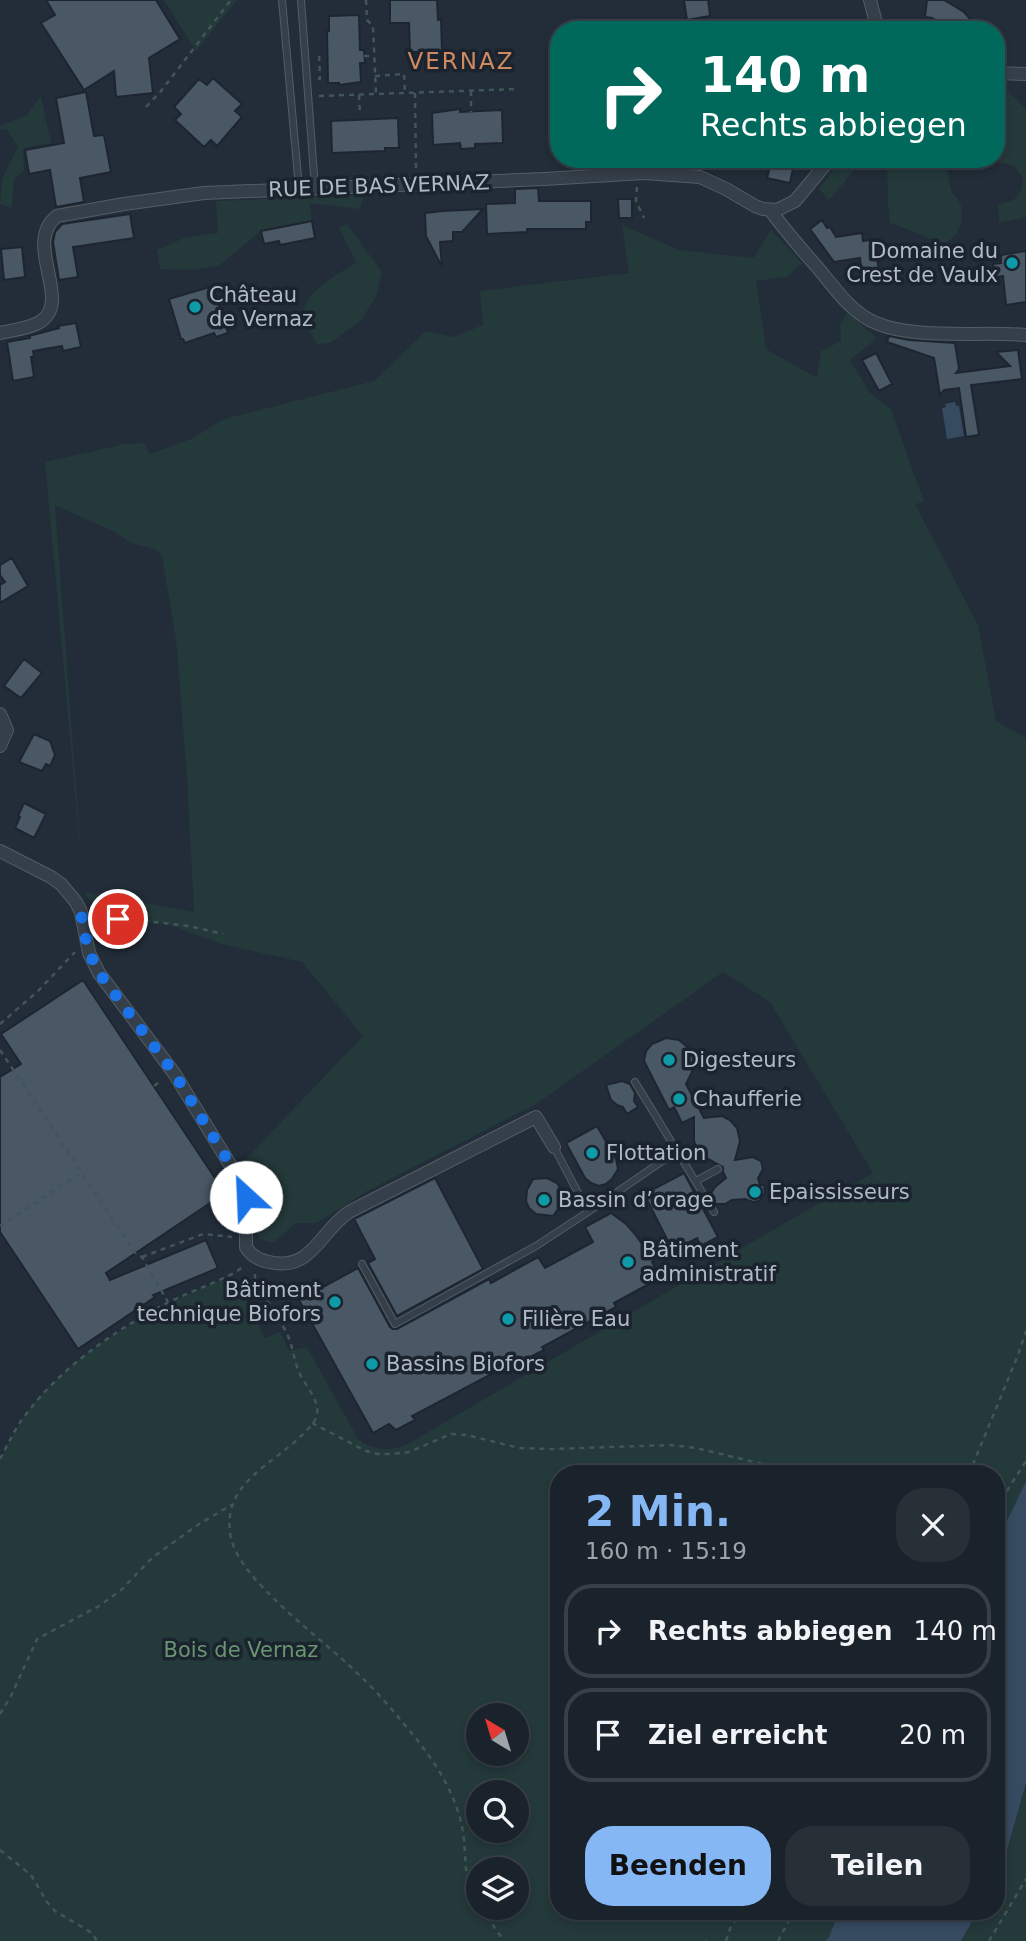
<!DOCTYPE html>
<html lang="de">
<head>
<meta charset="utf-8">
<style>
	:root { --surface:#1a222b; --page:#272f37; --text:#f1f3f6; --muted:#9fa4a9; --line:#383f47; --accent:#86b7f5 }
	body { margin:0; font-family:"DejaVu Sans",sans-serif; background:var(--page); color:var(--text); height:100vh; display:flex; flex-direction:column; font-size:26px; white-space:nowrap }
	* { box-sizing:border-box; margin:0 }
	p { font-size:23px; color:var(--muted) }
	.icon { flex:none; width:38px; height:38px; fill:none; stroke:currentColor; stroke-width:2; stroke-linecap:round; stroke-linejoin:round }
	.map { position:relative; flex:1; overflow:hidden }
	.panel { position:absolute; left:550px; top:1465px; width:455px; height:455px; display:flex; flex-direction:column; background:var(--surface); border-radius:28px; box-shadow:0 4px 10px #0003,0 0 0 2px var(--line) }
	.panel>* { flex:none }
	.guide { position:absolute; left:550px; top:21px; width:455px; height:147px; border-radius:28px; box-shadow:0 4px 10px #0003,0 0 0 2px var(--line); background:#00695c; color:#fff; overflow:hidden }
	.needle { width:46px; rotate:322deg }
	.tools { position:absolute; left:466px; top:1703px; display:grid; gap:14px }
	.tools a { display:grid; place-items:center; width:63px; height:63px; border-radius:50%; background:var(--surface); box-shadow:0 4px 10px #0003,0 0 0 2px var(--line); font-size:35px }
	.pin { position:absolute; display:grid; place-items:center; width:60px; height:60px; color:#fff; margin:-30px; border:4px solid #fff; border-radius:50%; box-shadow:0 2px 7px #0007 }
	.me { position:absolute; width:77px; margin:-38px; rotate:335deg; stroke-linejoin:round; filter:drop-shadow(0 0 5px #0008) }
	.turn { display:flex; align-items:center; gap:24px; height:147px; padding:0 35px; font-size:32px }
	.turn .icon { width:91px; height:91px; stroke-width:2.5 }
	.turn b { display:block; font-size:49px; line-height:60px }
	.round { display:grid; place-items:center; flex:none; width:74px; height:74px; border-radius:28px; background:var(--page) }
	.head { display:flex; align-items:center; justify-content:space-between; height:119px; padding:0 35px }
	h1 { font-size:42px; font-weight:600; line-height:52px; color:var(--accent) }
	.button { display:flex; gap:14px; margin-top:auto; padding:14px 35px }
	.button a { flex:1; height:80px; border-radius:28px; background:var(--accent); color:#111; font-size:28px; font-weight:600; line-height:80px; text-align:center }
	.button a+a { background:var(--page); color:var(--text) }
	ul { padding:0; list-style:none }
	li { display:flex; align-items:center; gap:21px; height:94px; margin:0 14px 10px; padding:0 21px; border:4px solid var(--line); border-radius:28px }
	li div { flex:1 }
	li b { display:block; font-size:26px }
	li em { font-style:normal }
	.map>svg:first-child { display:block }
</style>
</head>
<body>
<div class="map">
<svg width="1026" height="1941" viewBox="0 0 1026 1941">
	<rect width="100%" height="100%" fill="#222d39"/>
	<path fill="#24393a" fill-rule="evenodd" d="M164 0H237L196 51Z
		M996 84 1008 91 1026 109V217L999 223 998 205C1017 200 1021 198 1023 178L1014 166 998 162 995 159 996 127 1002 120 1001 107 996 104Z
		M41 96 51 143 23 148 24 171 14 179 12 208 0 204 2 179 18 147 7 130 0 129V126L27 115Z
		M841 159H875L861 162 829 200 819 189Z
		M887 159H945L951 191 961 204 962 220 957 234 945 244 890 223 888 203Z
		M364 195 360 209 310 203 312 221 261 231 218 266 188 270 160 269 157 250 184 238 218 233 216 201Z
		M347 224 382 272 376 297 361 320 330 343 317 344C313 336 307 327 304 318 298 294 340 274 356 262L339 228Z
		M622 225 679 250 753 258 771 230 802 263 787 277 756 281 766 349 817 378 821 351 841 341 840 324 847 313 877 338 850 360 870 393 891 409 924 502 915 504 978 625 996 721 1026 738V1481L996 1544V1474H558V1911H839L829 1937 825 1941H0V1459C7 1446 13 1433 21 1421 70 1351 149 1311 225 1278L240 1288 265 1338 280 1332 289 1351 307 1347 358 1439C373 1450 389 1452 406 1445L797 1216 873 1173 770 1002 723 972 536 1104 367 1191 317 1223H296L274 1242H268L259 1238 257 1233C255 1207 255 1185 243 1162L363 1036 302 962 221 944 168 924 119 919 100 933 91 902 84 892 194 912 187 776 176 639 162 556 155 549 131 543 115 532 55 505 82 869 45 462 125 444 144 443 150 454 191 439 224 419 374 381 426 331 454 337 483 325 480 291 629 273ZM478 1715H516V1754H478ZM478 1792H516V1830H478ZM478 1869H516V1908H478Z
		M1026 1783V1941H961L978 1911H996V1880L1001 1871Z"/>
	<path fill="#364a60" d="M955 402 956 406H959L964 436 947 439 942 408 946 407 945 404Z
		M1026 1481V1783L1001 1871 996 1880V1544Z
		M839 1911H978L961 1941H825L829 1937Z"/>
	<path fill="#4a5765" stroke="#1d2630" stroke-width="2" d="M46 0H156L180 39 149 58 153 93 116 97 114 71 84 90 41 23 55 15Z
		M390 0H437L438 20 441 19 442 51 420 54V52H410L409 23H390Z
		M684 0H708L710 16 687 20Z
		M927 0H944L964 12 971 20 961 30H953L932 18 925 17Z
		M359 15 360 50H364L365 63H360L361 82 339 85V83H328L327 31H329V16Z
		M213 78 242 104 235 111 242 117 217 146 211 140 204 147 175 120 181 114 174 107 199 79 207 85Z
		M86 92 94 136 104 135 111 172 80 178 84 202 56 207 50 170 29 174 25 150 64 143 56 98Z
		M460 109V112L502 110 503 143 475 144V148L461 149 460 143 433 145 432 113Z
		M398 118 399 148H385V151L332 153 331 121Z
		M772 159H795L790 183 767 178Z
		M538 188 539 201H591V222H586V229H527V232L487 234 486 204 515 203V189Z
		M618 199H632V218H619Z
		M483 209 462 232H453V241L440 242 442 267 426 236 425 213 443 211Z
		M130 214 134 238 73 247 78 277 59 280 53 242 55 232 62 224Z
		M822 220 827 228 830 227 836 237 862 233 863 241 875 239 879 273 862 276 860 258 834 262 810 229Z
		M312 221 315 238 280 245 279 241 264 244 261 231Z
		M22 247 25 277 4 280 1 249Z
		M1026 251V302L1006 305 1003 276 995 277 993 264 1001 263V255Z
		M213 286 228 333 216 337 214 333 185 343 183 339H181L169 299Z
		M76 323 81 347 63 351 62 346 33 351 34 357H31L34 377 13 381 7 342 30 338 29 336 59 328 58 326Z
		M889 336 909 340 955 343 959 369 956 373 1010 366 996 352 1018 350 1022 379 971 385 979 435 966 437 959 388 944 390 940 395 934 358 887 342Z
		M876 353 892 384 879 391 862 360Z
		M12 558 28 586 0 603V585L5 582 0 575V565Z
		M24 659 42 673 21 698 4 686Z
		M34 734 50 741 55 755 50 766 46 764 42 771 19 762Z
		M24 803 46 814 34 838 15 828 20 817 18 816Z
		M83 980 225 1193 106 1273 110 1280 206 1240 218 1268 153 1295 155 1297 78 1349 0 1232V1077L21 1064 1 1034Z
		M666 1038 679 1040 691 1050 694 1063 692 1072 686 1084 704 1118 722 1116 731 1121 737 1128 740 1141 735 1160 753 1157 761 1161 763 1169 758 1178 760 1185H764L765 1193 759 1201 753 1202 745 1199 732 1200 725 1204H716L710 1195 715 1187 726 1178 723 1172V1167L699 1154 694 1141V1117L682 1123 674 1107 669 1110 644 1061 646 1051 652 1044Z
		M622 1081 630 1084 635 1093 634 1101 638 1107 627 1114 623 1107 617 1105 611 1100 606 1085Z
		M597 1126 616 1159 618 1169 612 1179 606 1184 599 1186 591 1183 585 1178 566 1143Z
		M684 1173 718 1237 701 1246 697 1238 673 1251 644 1194Z
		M435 1178 483 1269 397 1316 368 1263 375 1259 354 1219Z
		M547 1178 557 1183 563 1193 561 1205 553 1216 536 1214 529 1208 526 1201 527 1190 533 1179Z
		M611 1213 626 1224 635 1234 654 1261 652 1262 660 1278 614 1303 616 1307 542 1347 544 1350 503 1371 501 1369 412 1416 415 1420 396 1430 389 1424 373 1433 299 1300 358 1268 390 1327 393 1329H397L489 1279 491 1283 538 1257 545 1268 593 1242 585 1227Z"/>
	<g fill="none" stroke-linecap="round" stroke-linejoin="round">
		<defs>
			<path id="service" d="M282 0 299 188
				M301 0 315 188
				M677 1151 714 1212
				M696 1181 718 1169
				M588 1212 677 1151 635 1082
				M362 1264 395 1324 536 1246 588 1212 554 1147"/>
			<path id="minor" d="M870 0 878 30
				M996 73 1026 74
				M770 210C785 230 801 249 818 268 834 287 851 313 876 323 916 340 981 331 1026 335
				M0 333C12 330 27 329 38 323 76 303 21 244 57 216L124 204 204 193 544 179 644 173 700 177 726 189 755 206 763 209 777 210 795 201 830 159
				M0 714 7 730 0 746
				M0 851 51 877 61 884 76 902 81 912 89 953 99 973 174 1073 242 1184 246 1197V1247C251 1256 259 1260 269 1262 312 1272 320 1231 349 1212L536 1117 554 1147"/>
		</defs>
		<use href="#service" stroke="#535d67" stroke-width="8"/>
		<use href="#minor" stroke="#535d67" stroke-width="14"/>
		<path stroke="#415657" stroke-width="2.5" stroke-dasharray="5 5" stroke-linecap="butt" d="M366 0 367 20 373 26 376 94
			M364 56H374
			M375 76 404 74 405 93
			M318 79H320L319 52
			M471 91V112
			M415 93 416 170
			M359 95 360 115
			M319 96 517 89
			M146 107 161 91 231 0
			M637 187 636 201 644 218
			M94 915 189 926 223 934
			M0 1024 38 991 75 952
			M0 1050 136 1254 142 1257 168 1302
			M154 1086 162 1080
			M0 1226 81 1173
			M142 1257 203 1234 232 1237
			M255 1274V1282C266 1299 279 1317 288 1336 293 1348 294 1360 299 1372 304 1384 320 1400 317 1415 315 1423 307 1430 301 1436 271 1466 220 1484 231 1538 240 1581 324 1640 356 1672 371 1686 386 1702 399 1718 428 1752 455 1787 463 1832 467 1857 462 1881 478 1903
			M312 1423 366 1451 378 1454H392L409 1452 451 1434 467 1435 519 1448 551 1449 671 1445 696 1448 804 1474
			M0 1459C7 1446 13 1433 21 1421 57 1370 112 1332 167 1303 189 1292 213 1284 236 1272L244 1266
			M969 1474 1018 1355 1026 1331
			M996 1508 1026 1461
			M0 1714 11 1696 37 1639 99 1606 121 1590 153 1557 199 1524 233 1504
			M0 1850 31 1875 47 1902 55 1911 92 1933 97 1941
			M481 1908 504 1941
			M706 1941H707
			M726 1941 731 1926 743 1911
			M778 1941 794 1911
			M989 1941 1026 1879"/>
		<use href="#service" stroke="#353f49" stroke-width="6"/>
		<use href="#minor" stroke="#353f49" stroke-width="12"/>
	</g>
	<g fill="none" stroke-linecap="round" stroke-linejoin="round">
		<path stroke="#1a73e8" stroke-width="12" stroke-dasharray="0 21.6" d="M118 919 81 912C84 934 88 953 99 973L174 1073 238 1177 246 1197"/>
	</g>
	<g fill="#0f9aa8" stroke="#1b242e" stroke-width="2.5">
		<circle cx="1012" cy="263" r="7"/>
		<circle cx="195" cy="307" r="7"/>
		<circle cx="669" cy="1060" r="7"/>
		<circle cx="679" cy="1099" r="7"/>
		<circle cx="592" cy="1153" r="7"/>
		<circle cx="755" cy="1192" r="7"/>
		<circle cx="544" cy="1200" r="7"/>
		<circle cx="628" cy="1262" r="7"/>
		<circle cx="335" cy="1302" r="7"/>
		<circle cx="508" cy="1319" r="7"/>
		<circle cx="372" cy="1364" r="7"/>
	</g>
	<g text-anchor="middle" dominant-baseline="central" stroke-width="7" stroke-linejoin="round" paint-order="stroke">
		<g font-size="21" fill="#b0bac5" stroke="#1b242e">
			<text transform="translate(379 186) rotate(-2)">RUE DE BAS VERNAZ</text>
		</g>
		<g font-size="21" fill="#b0bac5" stroke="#1b242e" text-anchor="start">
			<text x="998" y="251" text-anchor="end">Domaine du<tspan x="998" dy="24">Crest de Vaulx</tspan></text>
			<text x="209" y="295">Château<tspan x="209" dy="24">de Vernaz</tspan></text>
			<text x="683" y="1060">Digesteurs</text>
			<text x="693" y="1099">Chaufferie</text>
			<text x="606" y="1153">Flottation</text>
			<text x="769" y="1192">Epaississeurs</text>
			<text x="558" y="1200">Bassin d’orage</text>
			<text x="642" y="1250">Bâtiment<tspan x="642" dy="24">administratif</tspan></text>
			<text x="321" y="1290" text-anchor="end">Bâtiment<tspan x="321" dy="24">technique Biofors</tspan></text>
			<text x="522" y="1319">Filière Eau</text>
			<text x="386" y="1364">Bassins Biofors</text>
		</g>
		<g font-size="21" fill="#689570" stroke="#1b242e">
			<text x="241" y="1650">Bois de Vernaz</text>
		</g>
		<g font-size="23" letter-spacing="2" fill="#d08a60" stroke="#1b242e">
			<text x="461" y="61">VERNAZ</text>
		</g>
	</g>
</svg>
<div class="tools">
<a><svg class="needle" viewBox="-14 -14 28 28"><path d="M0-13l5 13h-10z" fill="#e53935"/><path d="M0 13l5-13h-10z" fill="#9fa4a9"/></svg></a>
<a><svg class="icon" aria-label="search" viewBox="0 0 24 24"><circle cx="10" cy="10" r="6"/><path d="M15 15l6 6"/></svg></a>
<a><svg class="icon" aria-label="layers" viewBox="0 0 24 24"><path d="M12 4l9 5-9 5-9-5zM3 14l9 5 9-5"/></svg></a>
</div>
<div class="pin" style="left:118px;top:919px;background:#d93025"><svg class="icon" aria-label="arrive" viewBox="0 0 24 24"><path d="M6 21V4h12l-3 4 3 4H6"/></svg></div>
<svg class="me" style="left:246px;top:1197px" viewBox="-20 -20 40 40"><circle r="19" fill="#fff"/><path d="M0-13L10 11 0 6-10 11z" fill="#1a73e8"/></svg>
<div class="guide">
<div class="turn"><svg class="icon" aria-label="right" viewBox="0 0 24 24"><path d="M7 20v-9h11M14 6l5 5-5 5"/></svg><div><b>140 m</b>Rechts abbiegen</div></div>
</div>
<section class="panel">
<div class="head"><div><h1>2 Min.</h1><p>160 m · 15:19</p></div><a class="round"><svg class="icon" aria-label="close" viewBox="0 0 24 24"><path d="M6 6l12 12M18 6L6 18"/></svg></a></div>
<ul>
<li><svg class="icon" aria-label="right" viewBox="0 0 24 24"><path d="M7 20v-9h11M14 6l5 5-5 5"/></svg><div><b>Rechts abbiegen</b></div><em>140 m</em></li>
<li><svg class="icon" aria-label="arrive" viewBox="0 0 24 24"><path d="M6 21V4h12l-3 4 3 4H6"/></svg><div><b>Ziel erreicht</b></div><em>20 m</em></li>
</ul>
<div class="button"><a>Beenden</a><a>Teilen</a></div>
</section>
</div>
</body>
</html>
